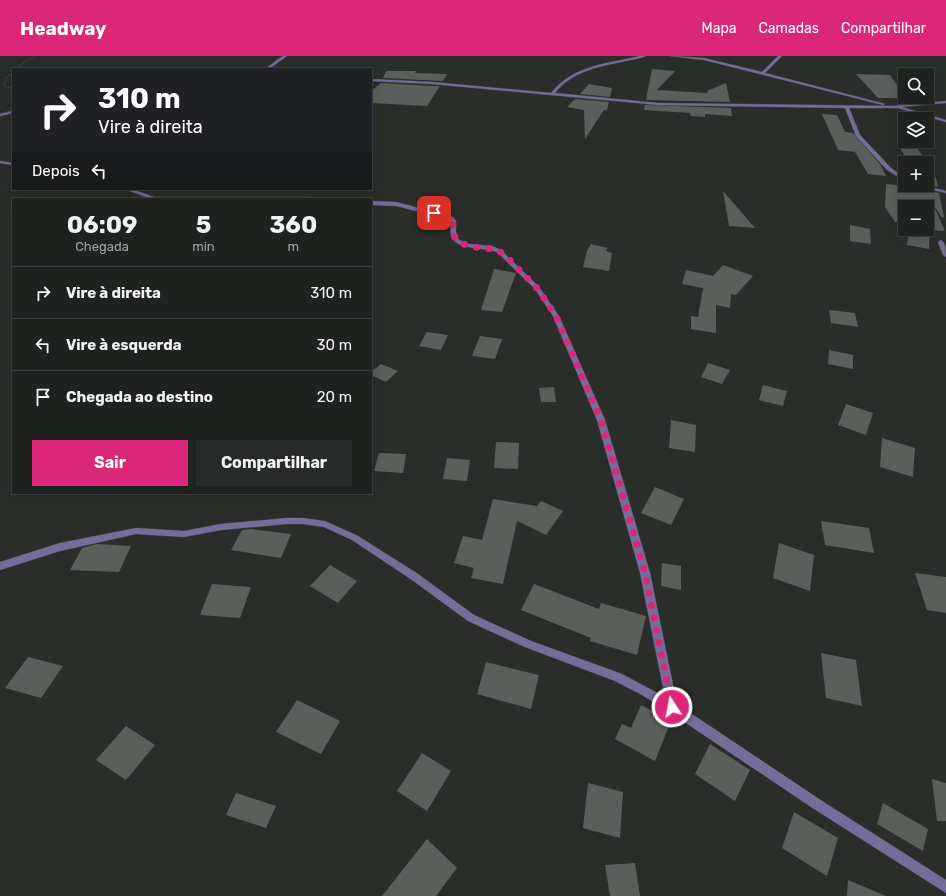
<!DOCTYPE html>
<html lang="pt">
<head>
<meta charset="utf-8">
<style>
	:root { --surface:#202220; --page:#282a29; --text:#f1f3f6; --muted:#a2a4a5; --line:#3d3f3e; --accent:#db2777 }
	body { margin:0; font-family:Rubik,sans-serif; background:var(--page); color:var(--text); height:100vh; display:flex; flex-direction:column; font-size:15px; white-space:nowrap }
	* { box-sizing:border-box; margin:0 }
	p { font-size:13px; color:var(--muted) }
	.icon { flex:none; width:22px; height:22px; fill:none; stroke:currentColor; stroke-width:2; stroke-linecap:round; stroke-linejoin:round }
	.map { position:relative; flex:1; overflow:hidden }
	.panel { position:absolute; left:12px; top:142px; width:360px; height:296px; display:flex; flex-direction:column; background:var(--surface); border-radius:0px; box-shadow:0 4px 16px #0002,0 0 0 1px var(--line) }
	.panel>* { flex:none }
	.banner { position:absolute; left:12px; top:12px; width:360px; height:122px; border-radius:0px; box-shadow:0 4px 16px #0002,0 0 0 1px var(--line); background:#202124; color:#fff; overflow:hidden }
	.tools { position:absolute; left:898px; top:12px; display:grid; gap:8px }
	.tools a { display:grid; place-items:center; width:36px; height:36px; border-radius:0px; background:var(--surface); box-shadow:0 4px 16px #0002,0 0 0 1px var(--line); font-size:20px }
	.pin { position:absolute; display:grid; place-items:center; width:34px; height:34px; color:#fff; margin:-17px; border-radius:8px; box-shadow:0 2px 6px #0006 }
	.me { position:absolute; width:44px; margin:-22px; rotate:349deg; stroke-linejoin:round; filter:drop-shadow(0 0 3px #0008) }
	.turn { display:flex; align-items:center; gap:14px; height:84px; padding:0 20px; font-size:18px }
	.turn .icon { width:52px; height:52px; stroke-width:2.5 }
	.turn b { display:block; font-size:28px; line-height:34px }
	.then { display:flex; align-items:center; height:38px; padding:0 20px; background:#0003; gap:8px; font-size:15px }
	.eta { display:flex; justify-content:space-evenly; align-items:center; height:68px; text-align:center }
	.eta b { font-size:24px; font-weight:700; line-height:28px }
	.action { display:flex; gap:8px; margin-top:auto; padding:8px 20px }
	.action a { flex:1; height:46px; border-radius:0px; background:var(--accent); color:#fff; font-size:16px; font-weight:700; line-height:46px; text-align:center }
	.action a+a { background:var(--page); color:var(--text) }
	ul { padding:0; list-style:none }
	li { display:flex; align-items:center; gap:12px; height:52px; padding:0 20px; border-top:1px solid var(--line) }
	li div { flex:1 }
	li b { display:block; font-size:15px }
	li em { font-style:normal }
	header { display:flex; align-items:center; gap:24px; box-sizing:border-box; height:56px; padding:0 20px; background:var(--accent); color:#fff }
	header strong { font-size:19px }
	nav { display:flex; gap:22px; margin-inline-start:auto; font-size:14px }
	.map>svg:first-child { display:block }
</style>
</head>
<body>
<header>
<strong>Headway</strong>
<nav><a>Mapa</a><a>Camadas</a><a>Compartilhar</a></nav>
</header>
<div class="map">
<svg width="946" height="840" viewBox="0 0 946 840">
	<rect width="100%" height="100%" fill="#2a2d2a"/>
	<path fill="#5b5f5c" d="M652 13 675 15 657 34 708 37 707 35 726 27 730 46 646 44Z
		M386 15H416L415 17 447 18 443 25 383 22Z
		M856 18 890 19 906 42H878Z
		M381 27 432 30H440L427 50 371 47V35Z
		M589 28 612 32 610 41 580 38Z
		M575 43 609 46 607 54H604L585 83 584 54 567 51Z
		M645 49 731 52 732 60 705 58V61L691 60 690 57 644 54Z
		M822 58 837 59 845 76 853 77 880 108 886 120 868 118 855 96 838 94Z
		M900 92 918 93 927 107H909Z
		M927 108 936 122 938 131 927 129Z
		M886 128 920 132 939 137 944 161 942 162 933 148 945 175 930 174 929 193 907 189 909 173H927V151H905V167L895 166 885 151Z
		M723 135 755 172 729 170Z
		M850 169 870 173 871 188 850 185Z
		M591 188 608 192 606 195 612 197 609 215 583 211 587 195Z
		M723 209 753 220 736 239 731 238 730 252 716 249V277L691 273V260L698 261 703 232 682 228 686 214 713 220Z
		M494 213 516 217 502 256 481 254Z
		M829 254 855 257 858 271 831 267Z
		M427 276 448 279 441 294 419 290Z
		M480 280 502 283 495 303 472 300Z
		M829 294 853 299V313L828 308Z
		M708 307 730 314 722 328 701 321Z
		M381 308 398 315 386 326 371 319V316Z
		M763 329 787 335 783 350 759 344Z
		M554 331 556 346H541L539 332Z
		M846 348 873 357 866 379 838 369Z
		M671 364 696 369 695 396 669 392Z
		M882 382 915 392 913 421 880 411Z
		M496 386 519 387 518 413 494 412Z
		M379 397 406 398 403 417 374 415Z
		M447 402 470 404 467 425 443 423Z
		M655 431 684 443 671 469 641 457Z
		M493 443 537 450 541 445 563 455 546 479 517 465 503 528 471 522 474 512 454 507 463 480 482 484Z
		M821 465 869 472 874 497 825 489Z
		M251 473 291 478 281 502 231 494 242 474Z
		M779 487 814 499 810 535 773 522Z
		M97 488 131 490 119 516 70 514 82 492Z
		M662 507 681 510V534L661 530Z
		M330 509 357 525 338 547 310 530Z
		M915 517 946 521V557L927 554Z
		M212 528 251 531 240 562 200 559Z
		M534 528 599 553 601 547 646 560 637 599 590 585 591 582 521 554Z
		M821 597 856 604 862 650 826 642Z
		M28 601 63 610 41 642 5 632Z
		M486 606 539 619 531 653 477 638Z
		M297 644 340 665 321 698 276 676Z
		M641 649 671 665 655 705 615 683 622 668 631 672Z
		M126 670 155 689 126 724 96 704Z
		M710 688 750 714 735 745 695 718Z
		M422 697 451 715 427 755 397 735Z
		M932 723 946 727V765H937Z
		M588 727 623 736 620 782 583 772Z
		M236 737 276 750 266 772 226 759Z
		M883 747 928 773 923 795 877 768Z
		M794 756 838 782 827 820 782 792Z
		M427 783 457 812 436 840H382Z
		M635 807 640 840H610L605 809Z
		M848 824 886 840H847Z"/>
	<g fill="none" stroke-linecap="round" stroke-linejoin="round">
		<defs>
			<path id="street" d="M283 0H287L269 13H265Z
				M640 0H646C639 3 629 4 621 6 596 11 572 16 555 37L658 47 893 50 946 45V47L902 51 946 64V66L898 52H849L860 79 891 112 905 122V125L887 114 856 80 845 52 658 49 432 28 371 25V23L432 26 551 37C574 9 606 8 640 0Z
				M670 0 704 2 762 16 778 0H782L765 17 885 48 883 49 704 4Z
				M13 55V57L0 60V58Z
				M0 105 13 107V109L0 107Z
				M914 129H922L946 135V137Z
				M124 133H131L154 141H311L314 143H152Z
				M371 145 396 146 453 161 456 165V176L458 183 463 186 468 188 492 190 501 194 539 231 559 260 605 364 650 517 677 648 819 743 946 824V837L811 751 668 655 642 639 615 625 525 591 468 565 412 524 352 484 324 471 303 468H287L221 474 184 481 136 478 60 495 0 514V506L60 487 136 472 184 475 221 468 287 462H303L325 465 358 480 418 518 474 559 531 585 622 618 665 641 640 517 597 364 553 260 535 233 497 196C485 191 458 194 452 182 449 176 452 169 449 163L396 150 371 149Z
				M941 184C946 187 946 195 946 201L943 199 938 186Z"/>
		</defs>
		<use href="#street" stroke="#474a47" stroke-width="1"/>
		<path stroke="#7b7e7b" stroke-width="1" stroke-dasharray="0.5 1.5" stroke-linecap="butt" d="M15 13 35 0
			M13 15 6 23 4 30 13 33"/>
		<use href="#street" fill="#746d9a" fill-rule="evenodd"/>
	</g>
	<g fill="none" stroke-linecap="round" stroke-linejoin="round">
		<path stroke="#db2777" stroke-width="7" stroke-dasharray="0 12.6" d="M434 157 447 160 453 165V178L458 186 473 191 496 193 505 199 537 232 556 260 601 364 605 378 645 517 672 651"/>
	</g>
</svg>
<div class="tools">
<a><svg class="icon" aria-label="search" viewBox="0 0 24 24"><circle cx="10" cy="10" r="6"/><path d="M15 15l6 6"/></svg></a>
<a><svg class="icon" aria-label="layers" viewBox="0 0 24 24"><path d="M12 4l9 5-9 5-9-5zM3 14l9 5 9-5"/></svg></a>
<a>+</a>
<a>−</a>
</div>
<div class="pin" style="left:434px;top:157px;background:#d93025"><svg class="icon" aria-label="arrive" viewBox="0 0 24 24"><path d="M6 21V4h12l-3 4 3 4H6"/></svg></div>
<svg class="me" style="left:672px;top:651px" viewBox="-20 -20 40 40"><circle r="17" fill="#db2777" stroke="#fff" stroke-width="3"/><path d="M0-11L8 9 0 5-8 9z" fill="#fff"/></svg>
<div class="banner">
<div class="turn"><svg class="icon" aria-label="right" viewBox="0 0 24 24"><path d="M7 20v-9h11M14 6l5 5-5 5"/></svg><div><b>310 m</b>Vire à direita</div></div>
<div class="then">Depois<svg class="icon" aria-label="left" viewBox="0 0 24 24"><path d="M17 20v-9H6M10 6l-5 5 5 5"/></svg></div>
</div>
<section class="panel">
<div class="eta">
<div><b>06:09</b><p>Chegada</p></div>
<div><b>5</b><p>min</p></div>
<div><b>360</b><p>m</p></div>
</div>
<ul>
<li><svg class="icon" aria-label="right" viewBox="0 0 24 24"><path d="M7 20v-9h11M14 6l5 5-5 5"/></svg><div><b>Vire à direita</b></div><em>310 m</em></li>
<li><svg class="icon" aria-label="left" viewBox="0 0 24 24"><path d="M17 20v-9H6M10 6l-5 5 5 5"/></svg><div><b>Vire à esquerda</b></div><em>30 m</em></li>
<li><svg class="icon" aria-label="arrive" viewBox="0 0 24 24"><path d="M6 21V4h12l-3 4 3 4H6"/></svg><div><b>Chegada ao destino</b></div><em>20 m</em></li>
</ul>
<div class="action"><a>Sair</a><a>Compartilhar</a></div>
</section>
</div>
</body>
</html>
